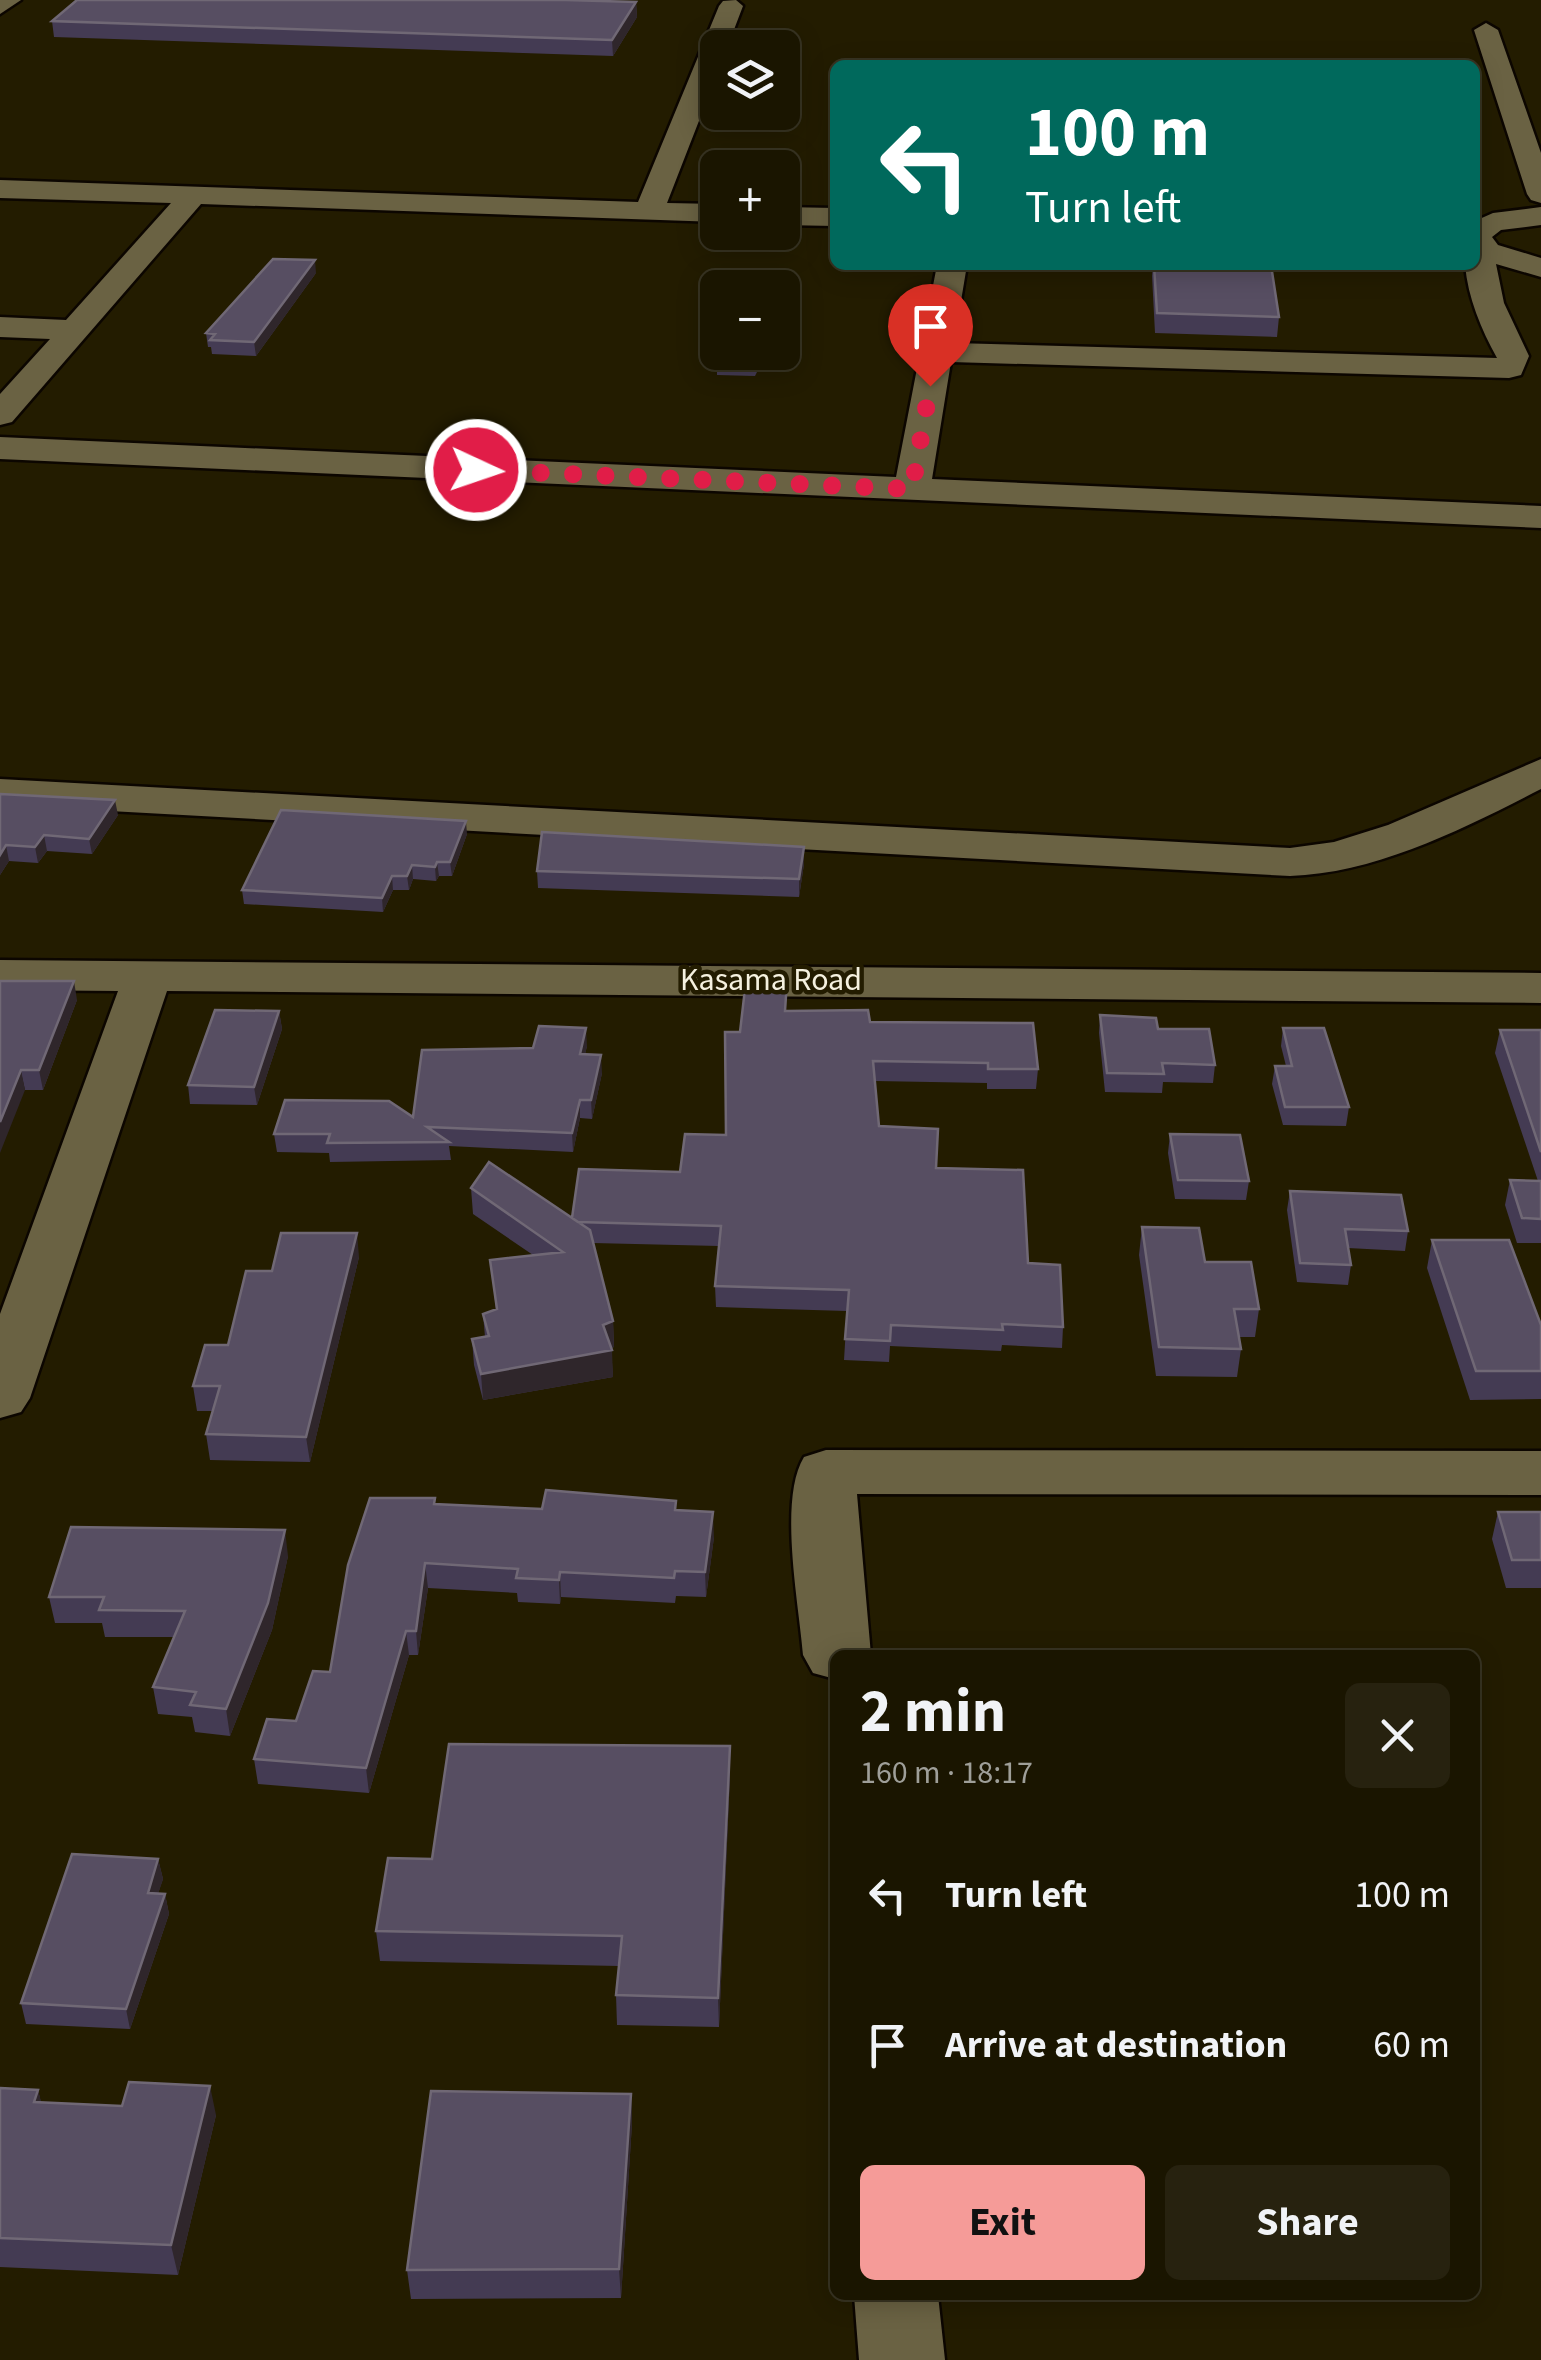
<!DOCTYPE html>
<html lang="en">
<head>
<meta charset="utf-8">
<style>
	:root { --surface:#1a1500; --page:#27220f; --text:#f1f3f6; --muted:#9f9f99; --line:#383422; --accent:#f59b98 }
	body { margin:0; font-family:"Source Sans 3",sans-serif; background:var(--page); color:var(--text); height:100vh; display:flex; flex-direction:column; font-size:38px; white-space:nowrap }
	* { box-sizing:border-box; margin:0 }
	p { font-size:32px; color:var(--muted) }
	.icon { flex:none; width:55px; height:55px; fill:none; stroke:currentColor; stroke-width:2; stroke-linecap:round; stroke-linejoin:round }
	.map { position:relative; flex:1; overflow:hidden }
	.side { position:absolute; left:830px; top:1650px; width:650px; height:650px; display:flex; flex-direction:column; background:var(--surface); border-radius:15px; box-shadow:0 5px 25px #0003,0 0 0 2px var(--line) }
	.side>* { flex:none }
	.banner { position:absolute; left:830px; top:60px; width:650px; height:210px; border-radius:15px; box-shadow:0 5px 25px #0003,0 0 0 2px var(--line); background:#00695c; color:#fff; overflow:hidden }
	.controls { position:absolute; left:700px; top:30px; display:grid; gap:20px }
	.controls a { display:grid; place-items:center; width:100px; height:100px; border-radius:15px; background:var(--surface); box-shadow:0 5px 25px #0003,0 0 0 2px var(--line); font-size:50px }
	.pin { position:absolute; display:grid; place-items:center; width:85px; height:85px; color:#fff; margin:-102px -42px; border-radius:50% 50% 50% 0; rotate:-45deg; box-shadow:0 0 10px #0007 }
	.pin .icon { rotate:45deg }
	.me { position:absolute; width:110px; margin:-55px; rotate:93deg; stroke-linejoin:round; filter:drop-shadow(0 0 8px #0008) }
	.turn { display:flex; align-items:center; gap:35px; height:210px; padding:0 30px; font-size:45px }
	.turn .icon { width:130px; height:130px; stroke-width:2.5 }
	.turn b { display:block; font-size:70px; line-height:85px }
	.round { display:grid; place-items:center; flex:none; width:105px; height:105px; border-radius:15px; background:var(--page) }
	.head { display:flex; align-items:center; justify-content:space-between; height:170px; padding:0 30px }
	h1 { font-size:60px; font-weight:700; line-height:75px }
	.primary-button { display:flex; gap:20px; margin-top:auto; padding:20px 30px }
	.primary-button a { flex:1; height:115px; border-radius:15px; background:var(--accent); color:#111; font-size:40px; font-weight:700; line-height:115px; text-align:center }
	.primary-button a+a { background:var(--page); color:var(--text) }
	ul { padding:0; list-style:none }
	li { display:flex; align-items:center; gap:30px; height:150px; padding:0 30px }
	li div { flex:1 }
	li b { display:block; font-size:38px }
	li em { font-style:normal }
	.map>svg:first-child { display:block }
</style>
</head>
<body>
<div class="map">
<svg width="1541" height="2360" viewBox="0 0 1541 2360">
	<rect width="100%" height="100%" fill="#231c00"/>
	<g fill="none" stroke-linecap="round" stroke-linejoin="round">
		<defs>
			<path id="minor" d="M0 0H21L0 14Z
				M736 0 743 6 727 48H718V72L667 203 718 204V222L201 204 12 422 0 425V394L50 339 0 337V317L66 320 171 203 0 198V180L638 202 719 6 723 1Z
				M1486 23 1498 30 1541 153V203L1531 200 1527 194 1474 30Z
				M782 207 835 208V226L782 225Z
				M1541 207V225L1501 230 1492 237 1498 245 1541 258V277L1496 264 1504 303 1529 356 1521 375 1509 378 951 362 932 479 1541 506V528L0 459V437L896 477 937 265H967L954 343 1497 358C1481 329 1468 298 1465 265H1475V221L1493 213Z
				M1541 759V789C1465 828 1377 873 1290 876L0 805V779L1290 848 1334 842 1388 825Z
				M0 960 1541 973V1003L167 991 30 1398 21 1412 0 1418V1314L118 991 0 990Z
				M826 1450 1541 1451V1495L857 1494 871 1655H835V1679L813 1673 803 1655C799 1604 778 1499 804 1457Z
				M854 2295H938L945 2360H859Z"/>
		</defs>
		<use href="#minor" stroke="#0c0600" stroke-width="5"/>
		<use href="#minor" fill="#6a6243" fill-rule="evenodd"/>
	</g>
	<path fill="#443b53" d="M636 2 637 17 613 56 54 37 52 21Z
		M1153 265H1271L1279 317 1277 337 1155 333 1152 276Z
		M316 273 256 356 212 354 211 347H208L206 333Z
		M720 352H774L768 372H757L755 376 717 375V361Z
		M0 794 118 815 92 854 47 851 38 863 9 861 0 875Z
		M467 834 452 876H439L436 881 413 879 409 890H393L383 912 244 904 242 890Z
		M804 847V864L799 897 538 888 537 871Z
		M0 981 77 1000 43 1090H25Z
		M279 1011 282 1029 257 1105 190 1104 188 1085Z
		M786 1011 870 1022 1038 1069 1036 1089H987V1083L875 1081 879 1126 936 1168 1028 1263 1063 1327 1062 1348 1002 1345 1001 1351 890 1346 889 1362 844 1360 847 1311 716 1307 715 1286 719 1246 593 1243 613 1321 614 1347 611 1348 613 1377 483 1400 474 1365 472 1339 485 1337 483 1314 496 1309 490 1260 533 1255 473 1214 471 1188 572 1218 680 1172 726 1135 740 1032Z
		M1100 1015 1158 1029 1215 1065 1213 1083 1163 1082 1162 1093 1105 1092 1099 1033Z
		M1283 1028 1349 1107 1346 1126 1283 1125 1272 1084 1275 1066H1286L1281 1046Z
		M1500 1030H1541V1243H1517L1505 1205 1510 1180 1538 1181 1495 1053Z
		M587 1046 585 1054 602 1073 592 1119 580 1118 573 1152 449 1146 451 1160 330 1162 329 1153 277 1152 274 1134 413 1117Z
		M1170 1134 1249 1181 1246 1200 1175 1199 1168 1153Z
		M1290 1191 1408 1231 1405 1251 1348 1248 1351 1265 1348 1285 1297 1282 1287 1210Z
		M1142 1227 1205 1262 1259 1309 1255 1337H1239L1241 1349 1237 1377 1156 1376 1139 1255Z
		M1432 1240 1541 1325V1399L1470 1400 1427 1268Z
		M359 1257 310 1462 210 1460 206 1434 213 1411H197L193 1386 228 1345 272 1271Z
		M676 1501V1510L714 1537 706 1597 676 1596 675 1603 561 1597 560 1604 518 1602 517 1593 428 1588 418 1655H409L369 1793 258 1784 254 1759 296 1721 330 1672 436 1504 542 1509Z
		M1498 1512H1541V1588H1506L1492 1539Z
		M288 1556 272 1630 230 1736 195 1732 192 1717 158 1714 153 1687 174 1637H105L102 1623H55L49 1597Z
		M730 1775 719 2027 617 2025 616 1995 619 1966 380 1961 376 1931 432 1859Z
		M158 1859 163 1879 158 1893 165 1894 169 1914 130 2029 26 2024 21 2003Z
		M0 2088 38 2090 41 2103 122 2106 216 2115 178 2275 0 2267Z
		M631 2094 632 2123 621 2298 411 2299 407 2270Z"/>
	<path fill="#2f262b" d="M636 2 637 17 613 56 612 40Z
		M315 260 316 273 256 356 254 342Z
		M793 279V292L782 325V312Z
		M769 352H774L768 372V359Z
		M115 800 118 815 92 854 89 839Z
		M466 821 467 834 452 876 450 862Z
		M44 835 47 851 38 863 35 847Z
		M6 845 9 861 0 875V855Z
		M804 847V864L799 897V879Z
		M437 862 439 876 436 881 435 867Z
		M412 865 413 879 409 890 407 876Z
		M392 876 393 890 383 912 382 898Z
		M74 981 77 1000 43 1090 39 1070Z
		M279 1011 282 1029 257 1105 254 1087Z
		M586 1028 587 1046 581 1072 580 1054Z
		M601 1055 602 1073 592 1119 591 1100Z
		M21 1070 25 1090 0 1153V1122Z
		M580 1100V1118L573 1152 572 1133Z
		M357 1233 359 1257 310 1462 306 1437Z
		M613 1321 614 1347 604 1351 603 1325Z
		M612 1350 613 1377 483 1400 481 1374Z
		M713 1512 714 1537 706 1597 705 1572Z
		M285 1530 288 1556 272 1630 230 1736 226 1709Z
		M425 1563 428 1588 418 1655 416 1631Z
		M560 1572 561 1597 560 1604 559 1580Z
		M406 1631 409 1655 369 1793 366 1768Z
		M730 1746V1775L719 2027 718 1998Z
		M158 1859 163 1879 152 1913 148 1893Z
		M165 1894 169 1914 130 2029 126 2009Z
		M210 2086 216 2115 178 2275 171 2245Z
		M38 2090 46 2120 34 2102Z
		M631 2094 632 2123 621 2298 619 2269Z"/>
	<path fill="#574e62" stroke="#706875" stroke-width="2.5" d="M77 0H566L636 2 612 40 52 21Z
		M273 259 315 260 254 342 210 340 215 334 206 333Z
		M1154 265H1271L1279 317 1157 313Z
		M748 277 793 279 782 312V288H744Z
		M720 352H769L768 359 757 358 755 362 717 361Z
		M0 794 115 800 89 839 44 835 35 847 6 845 0 855Z
		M281 810 466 821 450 862H437L435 867 412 865 407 876H392L382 898 242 890Z
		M542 832 804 847 799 879 537 871Z
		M746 980 787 981 785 1011 868 1010 870 1022 1033 1023 1038 1069H988V1063L873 1061 879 1126 938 1129 936 1168 1023 1170 1028 1263 1060 1265 1063 1327 1002 1324 1003 1330 891 1325 890 1341 845 1339 849 1290 715 1286 721 1226 578 1222 572 1218 579 1169 680 1172 685 1134 726 1135 725 1032H740Z
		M0 981H74L39 1070H21L0 1122Z
		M215 1010 279 1011 254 1087 188 1085Z
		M1100 1015 1156 1018 1158 1029H1209L1215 1065 1162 1063 1164 1074 1107 1073Z
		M539 1026 586 1028 580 1054 601 1055 591 1100H580L572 1133 427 1127 449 1142 327 1143 330 1134H274L285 1100 389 1101 413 1117 422 1050 533 1048Z
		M1283 1028H1324L1349 1107H1285L1275 1066H1292Z
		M1500 1030H1541V1152Z
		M1170 1134 1240 1135 1249 1181 1178 1180Z
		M489 1162 590 1230 613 1321 603 1325 612 1350 481 1374 472 1339 489 1336 483 1314 497 1309 490 1260 563 1252 471 1188Z
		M1510 1180 1541 1181V1219L1522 1218Z
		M1290 1191 1401 1195 1408 1231 1345 1229 1351 1265 1300 1263Z
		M1142 1227 1199 1228 1205 1262H1251L1259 1309H1234L1241 1349 1159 1347Z
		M281 1233H357L306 1437 206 1434 220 1386H193L205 1345H228L246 1271H272Z
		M1432 1240H1509L1541 1325V1371H1476Z
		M546 1490 676 1501 675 1510 713 1512 705 1572 675 1571 674 1578 560 1572 559 1580 516 1578 518 1569 425 1563 416 1631H406L366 1768 254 1759 267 1719 296 1721 313 1671 330 1672 348 1565 370 1498H435L434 1504 542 1509Z
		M1498 1512H1541V1560H1512Z
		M71 1527 285 1530 268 1603 226 1709 190 1705 196 1692 153 1687 185 1611 99 1610 104 1597H49Z
		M449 1744 730 1746 718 1998 616 1995 622 1936 376 1931 388 1858 432 1859Z
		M72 1854 158 1859 148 1893 165 1894 126 2009 21 2003Z
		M129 2082 210 2086 171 2245 0 2238V2088L38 2090 34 2102 122 2106Z
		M431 2091 631 2094 619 2269 407 2270Z"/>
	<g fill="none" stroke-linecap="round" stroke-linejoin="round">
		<path stroke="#e11d48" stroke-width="18" stroke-dasharray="0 32.4" d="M476 470 912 489 930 386"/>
	</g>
	<g text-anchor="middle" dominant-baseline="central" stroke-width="9" stroke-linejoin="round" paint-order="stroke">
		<g font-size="32" fill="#f5f1df" stroke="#231c00">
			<text x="771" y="980">Kasama Road</text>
		</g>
	</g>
</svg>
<div class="controls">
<a><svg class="icon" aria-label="layers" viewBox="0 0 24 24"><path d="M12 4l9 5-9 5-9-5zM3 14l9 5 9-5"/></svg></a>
<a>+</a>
<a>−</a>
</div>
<div class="pin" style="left:930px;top:386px;background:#d93025"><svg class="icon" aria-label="arrive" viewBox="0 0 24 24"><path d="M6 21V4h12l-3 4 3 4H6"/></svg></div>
<svg class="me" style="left:476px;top:470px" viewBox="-20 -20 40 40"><circle r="17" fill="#e11d48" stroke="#fff" stroke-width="3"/><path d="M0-11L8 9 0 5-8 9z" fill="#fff"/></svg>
<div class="banner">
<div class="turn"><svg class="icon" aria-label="left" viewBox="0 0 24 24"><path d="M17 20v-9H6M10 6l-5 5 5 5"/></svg><div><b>100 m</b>Turn left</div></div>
</div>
<section class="side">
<div class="head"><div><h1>2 min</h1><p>160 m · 18:17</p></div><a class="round"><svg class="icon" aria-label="close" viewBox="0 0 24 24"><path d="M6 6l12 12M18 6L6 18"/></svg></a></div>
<ul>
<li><svg class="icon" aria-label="left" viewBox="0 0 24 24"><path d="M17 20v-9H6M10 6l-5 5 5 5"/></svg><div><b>Turn left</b></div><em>100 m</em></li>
<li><svg class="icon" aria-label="arrive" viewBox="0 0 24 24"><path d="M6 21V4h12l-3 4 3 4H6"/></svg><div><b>Arrive at destination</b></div><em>60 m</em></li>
</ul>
<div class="primary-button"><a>Exit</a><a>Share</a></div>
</section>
</div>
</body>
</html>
